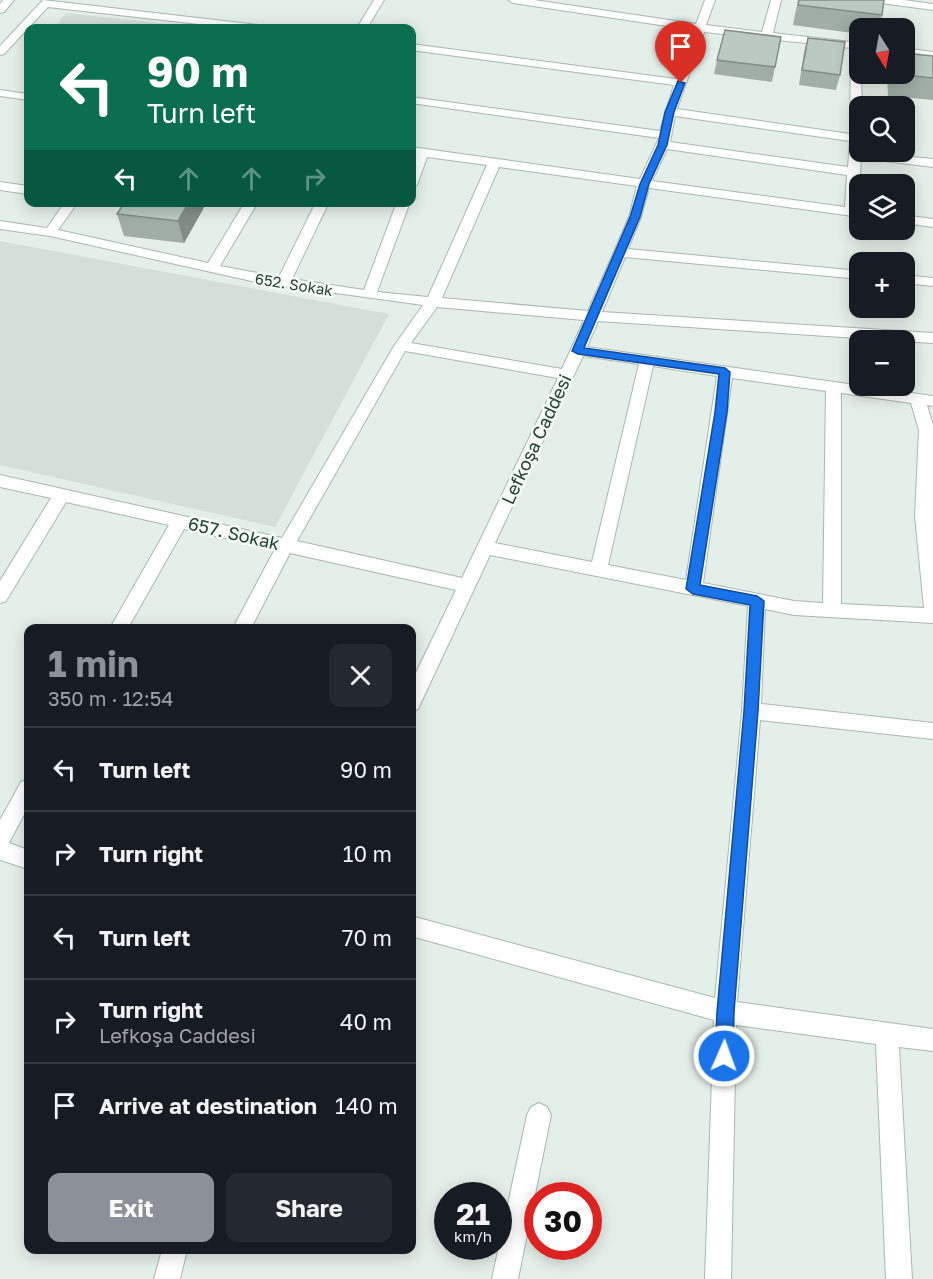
<!DOCTYPE html>
<html lang="en">
<head>
<meta charset="utf-8">
<style>
	:root { --surface:#171b24; --page:#242831; --text:#f1f3f6; --muted:#9ea1a6; --line:#363941; --accent:#8c9099 }
	body { margin:0; font-family:"Golos Text",sans-serif; background:var(--page); color:var(--text); height:100vh; display:flex; flex-direction:column; font-size:22px; white-space:nowrap }
	* { box-sizing:border-box; margin:0 }
	p { font-size:20px; color:var(--muted) }
	.icon { flex:none; width:33px; height:33px; fill:none; stroke:currentColor; stroke-width:2; stroke-linecap:round; stroke-linejoin:round }
	.map { position:relative; flex:1; overflow:hidden }
	.drawer { position:absolute; left:24px; top:624px; width:392px; height:630px; display:flex; flex-direction:column; background:var(--surface); border-radius:12px; box-shadow:0 3px 15px #0003 }
	.drawer>* { flex:none }
	.hud { position:absolute; left:24px; top:24px; width:392px; height:183px; border-radius:12px; box-shadow:0 3px 15px #0003; background:#0b6e4f; color:#fff; overflow:hidden }
	.needle { width:39px; rotate:169deg }
	.buttons { position:absolute; left:849px; top:18px; display:grid; gap:12px }
	.buttons a { display:grid; place-items:center; width:66px; height:66px; border-radius:12px; background:var(--surface); box-shadow:0 3px 15px #0003; font-size:30px }
	.speed { position:absolute; left:434px; top:1182px; display:flex; gap:12px; font-size:30px; font-weight:700; text-align:center }
	.speed>* { display:grid; place-content:center; width:78px; height:78px; border-radius:50%; background:var(--surface); box-shadow:0 3px 15px #0003; line-height:1 }
	.speed small { font-size:15px; font-weight:400 }
	.speed .limit { border:9px solid #d22; background:#fff; color:#111 }
	.pin { position:absolute; display:grid; place-items:center; width:51px; height:51px; color:#fff; margin:-62px -26px; border-radius:50% 50% 50% 0; rotate:-45deg; box-shadow:0 0 6px #0007 }
	.pin .icon { rotate:45deg }
	.me { position:absolute; width:66px; margin:-33px; rotate:2deg; stroke-linejoin:round; filter:drop-shadow(0 0 4px #0008) }
	.turn { display:flex; align-items:center; gap:21px; height:126px; padding:0 24px; font-size:27px }
	.turn .icon { width:78px; height:78px; stroke-width:2.5 }
	.turn b { display:block; font-size:42px; line-height:51px }
	.lanes { display:flex; align-items:center; height:57px; padding:0 24px; background:#0003; justify-content:center; gap:30px; direction:ltr }
	.lanes .off { opacity:.35 }
	.round { display:grid; place-items:center; flex:none; width:63px; height:63px; border-radius:12px; background:var(--page) }
	.head { display:flex; align-items:center; justify-content:space-between; height:102px; padding:0 24px }
	h1 { font-size:36px; font-weight:700; line-height:45px; color:var(--accent) }
	.cta { display:flex; gap:12px; margin-top:auto; padding:12px 24px }
	.cta a { flex:1; height:69px; border-radius:12px; background:var(--accent); color:#fff; font-size:24px; font-weight:700; line-height:69px; text-align:center }
	.cta a+a { background:var(--page); color:var(--text) }
	ul { padding:0; list-style:none }
	li { display:flex; align-items:center; gap:18px; height:84px; padding:0 24px; border-top:2px solid var(--line) }
	li div { flex:1 }
	li b { display:block; font-size:22px }
	li em { font-style:normal }
	.map>svg:first-child { display:block }
</style>
</head>
<body>
<div class="map">
<svg width="933" height="1279" viewBox="0 0 933 1279">
	<rect width="100%" height="100%" fill="#e5efe9"/>
	<path fill="#d3dfd8" d="M66 13 204 28H55Z
		M0 241 389 314 275 527 0 465Z"/>
	<g fill="none" stroke-linecap="round" stroke-linejoin="round">
		<defs>
			<path id="minor" d="M3 0H14L4 12 0 13V4Z
				M43 0 258 25 263 28H234L48 7 4 54 0 55V46Z
				M374 0H384L367 28H357Z
				M508 0H534L696 24 705 0H715L706 25 762 32 771 0H781L773 33 860 43 862 106H860V152L933 159V167L861 158 858 209H860V217L649 188 641 217 628 249 860 271V279L625 257 602 312 933 333V343L598 321 587 347 933 396V406L927 405 933 425V623L794 615 765 609 761 704 933 723V739L760 720 737 1002 933 1029V1051L899 1047 912 1279H886L876 1044 736 1025 731 1279H705L714 1020 411 936V916L715 998 742 711 748 606 490 555 418 709 411 711V683L456 590 290 553 251 628H233L275 549 184 529 128 628H110L169 525 66 502 6 601 0 603V581L51 498 0 487V475L282 538 394 346 423 305 256 282 50 236 0 229V221L47 228 65 202H78L58 230 208 263 245 202H258L220 266 279 277 316 202H329L292 279 364 290 397 202H410L377 292 428 297 487 165 427 157 417 185 411 189V168L416 155H411V147L640 179 659 138 411 103V97L660 131 674 85 411 50V44L676 79 694 30 513 3ZM704 32 851 48 850 134 677 109ZM675 116 850 141 848 167 670 142ZM667 149 847 175 845 207 652 181ZM499 167 637 186 629 217 588 311 442 298ZM437 307 584 320 562 369 411 343ZM405 351 558 378 462 578 297 541ZM583 356 639 364 592 562 495 543ZM653 366 717 376 686 580 608 565ZM732 378 826 391 823 603 794 601 703 583ZM841 393 911 403 919 430 915 516 924 608 841 604Z
				M876 0H904L933 4V10L881 3Z
				M904 48 933 52V58L904 54Z
				M0 90 28 94V100L0 96Z
				M0 182 28 186V194L0 190Z
				M904 215 933 219V227L904 223Z
				M904 275 933 278V286L904 283Z
				M28 779V807L9 843 28 850V869L0 860V820L21 782Z
				M539 1103 547 1107 551 1115 518 1279H492L527 1115 531 1107Z
				M162 1250H187L180 1279H154Z"/>
		</defs>
		<use href="#minor" stroke="#a7b8b0" stroke-width="2"/>
		<use href="#minor" fill="#fff" fill-rule="evenodd"/>
	</g>
	<path fill="#a0aea7" d="M798 0H884L882 15 878 28H860V34L793 25Z
		M808 38 840 75 836 90 799 85 804 52Z
		M933 56V100L888 96 887 74H904Z
		M717 60 775 67 772 82 714 74Z
		M125 202H207L184 243 124 236 117 214Z"/>
	<path fill="#828d88" d="M189 202H207L184 243 178 221Z"/>
	<path fill="#bacac2" stroke="#828d88" stroke-width="1.5" d="M799 0H884L882 15 798 5Z
		M725 30 781 37 775 67 717 60Z
		M808 38 845 42 840 75 802 70Z
		M904 53 933 56V78L895 74H904Z
		M125 202H189L178 221 117 214Z"/>
	<path fill="#1a73e8" stroke="#114b97" stroke-width="1.5" d="M678 81 685 83 674 112 667 145 649 184 640 217 584 348 725 368 730 372 727 412 700 585 757 596 764 601 758 711 734 1012 733 1056 730 1062 724 1065 718 1062 715 1056 717 1012 744 711 750 605 693 594 686 589 715 412 719 374 578 354 572 351 630 217 640 184 658 145 665 112Z"/>
	<g text-anchor="middle" dominant-baseline="central" stroke-width="5" stroke-linejoin="round" paint-order="stroke">
		<g font-size="15" fill="#224236" stroke="#f6fbf8">
			<text transform="translate(294 284) rotate(9)">652. Sokak</text>
		</g>
		<g font-size="18" fill="#224236" stroke="#f6fbf8">
			<text transform="translate(536 439) rotate(-65)">Lefkoşa Caddesi</text>
			<text transform="translate(234 533) rotate(13)">657. Sokak</text>
		</g>
	</g>
</svg>
<div class="buttons">
<a><svg class="needle" viewBox="-14 -14 28 28"><path d="M0-13l5 13h-10z" fill="#e53935"/><path d="M0 13l5-13h-10z" fill="#9ea1a6"/></svg></a>
<a><svg class="icon" aria-label="search" viewBox="0 0 24 24"><circle cx="10" cy="10" r="6"/><path d="M15 15l6 6"/></svg></a>
<a><svg class="icon" aria-label="layers" viewBox="0 0 24 24"><path d="M12 4l9 5-9 5-9-5zM3 14l9 5 9-5"/></svg></a>
<a>+</a>
<a>−</a>
</div>
<div class="speed"><div>21<small>km/h</small></div><div class="limit">30</div></div>
<div class="pin" style="left:681px;top:83px;background:#d93025"><svg class="icon" aria-label="arrive" viewBox="0 0 24 24"><path d="M6 21V4h12l-3 4 3 4H6"/></svg></div>
<svg class="me" style="left:724px;top:1056px" viewBox="-20 -20 40 40"><circle r="17" fill="#1a73e8" stroke="#fff" stroke-width="3"/><path d="M0-11L8 9 0 5-8 9z" fill="#fff"/></svg>
<div class="hud">
<div class="turn"><svg class="icon" aria-label="left" viewBox="0 0 24 24"><path d="M17 20v-9H6M10 6l-5 5 5 5"/></svg><div><b>90 m</b>Turn left</div></div>
<div class="lanes"><svg class="icon" aria-label="left" viewBox="0 0 24 24"><path d="M17 20v-9H6M10 6l-5 5 5 5"/></svg><svg class="icon off" aria-label="ahead" viewBox="0 0 24 24"><path d="M12 20V5M6 11l6-6 6 6"/></svg><svg class="icon off" aria-label="ahead" viewBox="0 0 24 24"><path d="M12 20V5M6 11l6-6 6 6"/></svg><svg class="icon off" aria-label="right" viewBox="0 0 24 24"><path d="M7 20v-9h11M14 6l5 5-5 5"/></svg></div>
</div>
<section class="drawer">
<div class="head"><div><h1>1 min</h1><p>350 m · 12:54</p></div><a class="round"><svg class="icon" aria-label="close" viewBox="0 0 24 24"><path d="M6 6l12 12M18 6L6 18"/></svg></a></div>
<ul>
<li><svg class="icon" aria-label="left" viewBox="0 0 24 24"><path d="M17 20v-9H6M10 6l-5 5 5 5"/></svg><div><b>Turn left</b></div><em>90 m</em></li>
<li><svg class="icon" aria-label="right" viewBox="0 0 24 24"><path d="M7 20v-9h11M14 6l5 5-5 5"/></svg><div><b>Turn right</b></div><em>10 m</em></li>
<li><svg class="icon" aria-label="left" viewBox="0 0 24 24"><path d="M17 20v-9H6M10 6l-5 5 5 5"/></svg><div><b>Turn left</b></div><em>70 m</em></li>
<li><svg class="icon" aria-label="right" viewBox="0 0 24 24"><path d="M7 20v-9h11M14 6l5 5-5 5"/></svg><div><b>Turn right</b><p>Lefkoşa Caddesi</p></div><em>40 m</em></li>
<li><svg class="icon" aria-label="arrive" viewBox="0 0 24 24"><path d="M6 21V4h12l-3 4 3 4H6"/></svg><div><b>Arrive at destination</b></div><em>140 m</em></li>
</ul>
<div class="cta"><a>Exit</a><a>Share</a></div>
</section>
</div>
</body>
</html>
